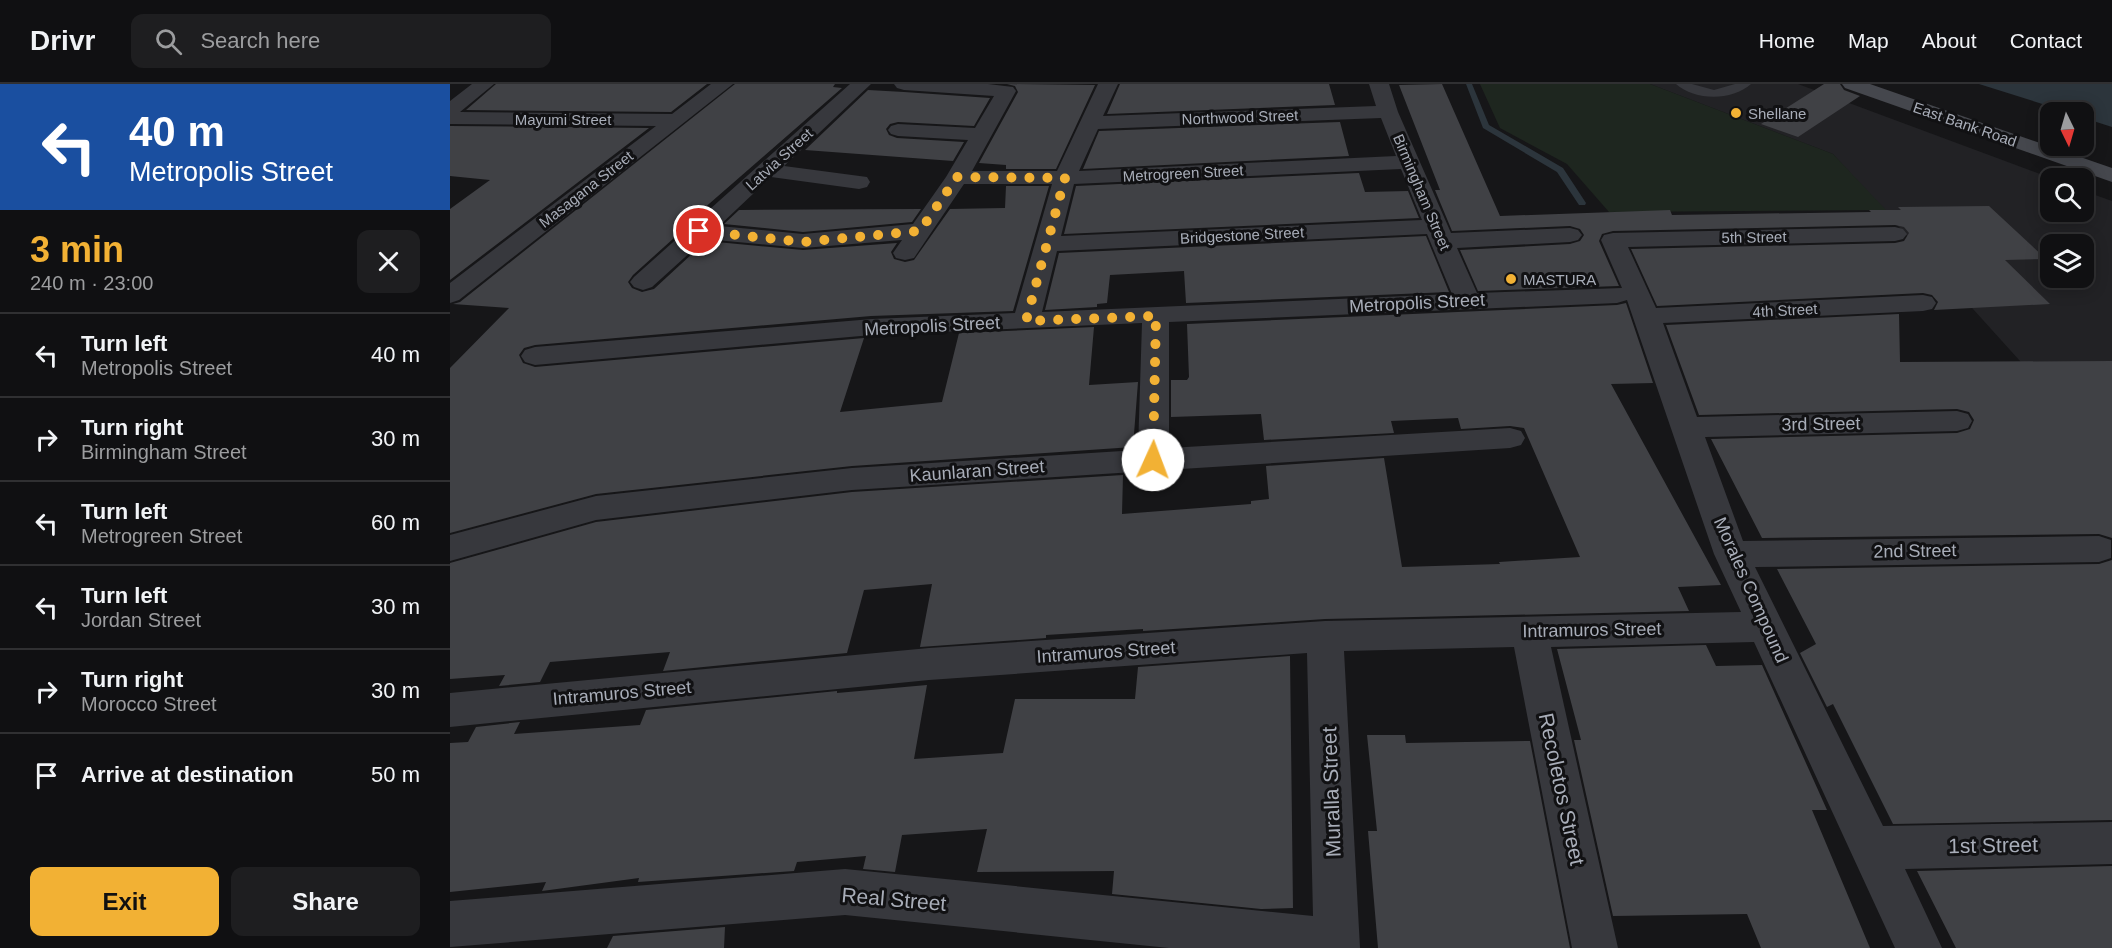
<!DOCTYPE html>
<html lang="en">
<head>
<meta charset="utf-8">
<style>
	:root { --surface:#101012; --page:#1e1e20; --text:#f1f3f6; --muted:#9c9d9f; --line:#303032; --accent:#f2b134 }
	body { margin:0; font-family:Arial,sans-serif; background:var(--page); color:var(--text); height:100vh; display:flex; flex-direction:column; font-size:22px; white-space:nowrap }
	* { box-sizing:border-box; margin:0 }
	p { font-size:20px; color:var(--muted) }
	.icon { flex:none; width:33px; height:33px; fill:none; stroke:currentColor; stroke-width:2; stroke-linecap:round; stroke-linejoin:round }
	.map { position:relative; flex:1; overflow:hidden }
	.panel { display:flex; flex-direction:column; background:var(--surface); width:450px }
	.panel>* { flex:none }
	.banner { background:#1a4fa0; color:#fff; overflow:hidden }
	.needle { width:39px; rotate:175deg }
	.tools { position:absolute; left:1590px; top:18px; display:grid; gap:12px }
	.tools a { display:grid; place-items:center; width:54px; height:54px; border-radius:12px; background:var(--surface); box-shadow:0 3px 15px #0003,0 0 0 2px var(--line); font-size:30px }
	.pin { position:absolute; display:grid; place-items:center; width:51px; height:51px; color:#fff; margin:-26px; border:3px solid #fff; border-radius:50%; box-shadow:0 2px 6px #0007 }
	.me { position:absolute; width:66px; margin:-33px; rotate:2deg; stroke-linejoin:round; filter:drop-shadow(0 0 4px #0008) }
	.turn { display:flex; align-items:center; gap:21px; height:126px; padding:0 30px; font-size:27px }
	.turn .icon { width:78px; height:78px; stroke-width:2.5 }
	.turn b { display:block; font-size:42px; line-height:51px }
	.round { display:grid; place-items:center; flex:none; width:63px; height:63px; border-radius:12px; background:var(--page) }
	.headline { display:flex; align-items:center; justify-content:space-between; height:102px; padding:0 30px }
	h1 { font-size:36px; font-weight:700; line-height:45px; color:var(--accent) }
	.action { display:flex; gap:12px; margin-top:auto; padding:12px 30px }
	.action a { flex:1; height:69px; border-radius:12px; background:var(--accent); color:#111; font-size:24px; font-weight:700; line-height:69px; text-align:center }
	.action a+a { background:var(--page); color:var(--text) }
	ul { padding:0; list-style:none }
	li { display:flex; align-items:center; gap:18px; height:84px; padding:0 30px; border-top:2px solid var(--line) }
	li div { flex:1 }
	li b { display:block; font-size:22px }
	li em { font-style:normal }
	header { display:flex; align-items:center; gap:36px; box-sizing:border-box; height:84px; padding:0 30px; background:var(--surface); border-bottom:2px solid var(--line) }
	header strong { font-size:28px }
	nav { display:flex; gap:33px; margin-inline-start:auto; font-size:21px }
	.search { width:420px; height:54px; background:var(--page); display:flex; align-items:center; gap:15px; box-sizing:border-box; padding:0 21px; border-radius:12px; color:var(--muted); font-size:22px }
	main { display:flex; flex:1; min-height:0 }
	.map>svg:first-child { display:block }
</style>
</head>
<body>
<header>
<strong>Drivr</strong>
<div class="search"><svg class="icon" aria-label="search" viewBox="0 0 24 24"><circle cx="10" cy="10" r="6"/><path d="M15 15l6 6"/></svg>Search here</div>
<nav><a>Home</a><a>Map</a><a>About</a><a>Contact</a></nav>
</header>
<main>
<section class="panel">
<div class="banner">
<div class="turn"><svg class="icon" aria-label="left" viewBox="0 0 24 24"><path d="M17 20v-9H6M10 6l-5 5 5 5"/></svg><div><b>40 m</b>Metropolis Street</div></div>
</div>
<div class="headline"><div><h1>3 min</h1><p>240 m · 23:00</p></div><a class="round"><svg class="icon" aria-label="close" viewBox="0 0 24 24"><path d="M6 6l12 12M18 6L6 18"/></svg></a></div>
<ul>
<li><svg class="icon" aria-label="left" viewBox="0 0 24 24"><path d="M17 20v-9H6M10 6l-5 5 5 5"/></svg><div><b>Turn left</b><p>Metropolis Street</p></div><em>40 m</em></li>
<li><svg class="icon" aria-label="right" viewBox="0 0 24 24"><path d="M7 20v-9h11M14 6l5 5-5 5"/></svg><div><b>Turn right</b><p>Birmingham Street</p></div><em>30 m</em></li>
<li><svg class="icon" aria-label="left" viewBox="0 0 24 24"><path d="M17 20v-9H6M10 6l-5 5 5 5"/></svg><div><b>Turn left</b><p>Metrogreen Street</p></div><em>60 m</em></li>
<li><svg class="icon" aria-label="left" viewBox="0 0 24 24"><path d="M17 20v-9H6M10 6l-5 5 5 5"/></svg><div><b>Turn left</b><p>Jordan Street</p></div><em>30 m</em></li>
<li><svg class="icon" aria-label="right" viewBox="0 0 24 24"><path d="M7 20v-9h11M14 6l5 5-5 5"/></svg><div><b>Turn right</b><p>Morocco Street</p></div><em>30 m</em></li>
<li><svg class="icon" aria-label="arrive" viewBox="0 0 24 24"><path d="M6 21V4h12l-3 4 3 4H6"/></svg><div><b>Arrive at destination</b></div><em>50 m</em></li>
</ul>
<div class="action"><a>Exit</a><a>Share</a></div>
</section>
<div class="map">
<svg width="1662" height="864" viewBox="0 0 1662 864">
	<rect width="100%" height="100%" fill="#161618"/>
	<path fill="#222225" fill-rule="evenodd" d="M1200 0H1348L1601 94 1600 128H1634V107L1662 117V379L1383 70ZM1600 160H1634V194H1600Z"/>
	<path fill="#1e261f" d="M1030 0H1200L1383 70 1436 126 1159 128 1117 80 1050 44Z"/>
	<path fill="#2c353c" d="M1529 0H1662V43L1634 34V28H1618Z"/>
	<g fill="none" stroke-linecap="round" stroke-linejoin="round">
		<path fill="#2c353c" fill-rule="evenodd" d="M1016 0H1022L1039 41 1113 84 1136 119 1135 121H1129L1107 88 1033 44Z"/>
	</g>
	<path fill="#404145" d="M46 0H257L221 28 16 26Z
		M285 0H385L383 3 392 4 252 126H255L183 191 178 198 182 204 192 208 204 205 256 157 353 166 447 159 441 168 444 175 455 178 464 176 500 125 555 124 556 102H599L563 227 421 232 85 261 74 264 69 271 73 279 85 283 414 254 390 328 492 318 509 249 644 243 639 301 688 298 683 363 402 382 146 410 0 449V284L59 224 3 220 10 218Z
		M557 0 645 1 606 85H556V81L529 79 568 8 565 2Z
		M670 0H879L885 21 657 30Z
		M992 0 1050 132 1220 126 1222 131 1421 128 1419 126H1451L1448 123 1539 122 1596 175 1555 176 1600 220 1484 226 1488 218 1482 211 1473 209 1207 222 1181 165 1445 159 1454 157 1459 149 1454 143 1445 141 1163 147 1152 150 1149 157 1169 202 1028 207 1010 166 1120 160 1130 157 1134 151 1130 145 1120 142 1002 147 985 106H990L949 1Z
		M1374 0H1390L1394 6 1410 12 1348 53 1311 40Z
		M418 6 454 8 540 14 524 42 448 38 440 40 436 45 439 51 447 54 514 58 503 77 355 66Z
		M890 38 899 72 633 85 649 47Z
		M0 42 199 44 0 196V125L40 96 0 92Z
		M909 89 915 108 958 107 969 134 614 150 626 102Z
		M471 125 462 138 353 148 274 140 289 126Z
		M976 152 999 208 736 219 734 187 660 191 657 219 647 220V223L595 226 609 169Z
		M1176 219 1203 299 1161 300 1271 501 1228 503 1239 527 875 535 693 547V545L596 551V554L470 563 482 500 414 506 397 569 213 587 220 568 100 578 90 598 49 602 55 591 0 595V479L146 438 402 408 673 391 672 430 801 420V417L819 415 816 382 934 374 952 483 1050 480 1049 478 1130 473 1074 344 1060 342 1011 345 1008 334 941 337 944 349 814 356 811 330 721 333V296H737L739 293 737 240 1167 221Z
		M1449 230 1450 278 1662 277V454L1649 450 1312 454 1261 355 1507 349 1520 345 1524 336 1519 328 1507 325 1249 331 1216 241Z
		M1662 476V736L1443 740 1383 620 1377 623 1350 569 1366 560 1327 485 1649 480Z
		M1256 561 1266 582 1312 581 1377 726H1362L1420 864H1311L1297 830 1163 832 1124 656H1131L1107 565Z
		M840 572 843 824 811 825 662 810 664 787 527 788 537 745 452 751 445 788 413 785 416 772 347 778 344 787 188 798 189 794 92 807 96 798 0 808V659L18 658 26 643 70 638 64 650 190 641 196 626 387 607V609L477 601 464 675 553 669 565 615H685L688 583Z
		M917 651H955L956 659 1080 657 1120 864H928L918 747H927Z
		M1662 782V864H1506L1467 787Z
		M275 843 274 864H157L163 852Z"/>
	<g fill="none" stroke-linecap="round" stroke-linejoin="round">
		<path fill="#37383d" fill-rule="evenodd" d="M1226 0H1242L1264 6 1285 0H1301C1282 17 1245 17 1226 0Z"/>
		<path fill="#37383d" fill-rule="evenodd" d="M22 0H44L10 28 222 30 261 0H283L9 216 0 219V199L206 42 0 40V17Z
			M400 0H421L334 82 417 93 420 98 417 103 409 105 321 93 269 142 353 150 463 140 496 93 518 56 448 52 441 50 438 46 441 42 448 40 525 44 544 12 454 6 447 4 444 0H538L563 3 566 7 522 87H607L648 0H668L653 32 926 22 919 0H939L948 28 1001 149 1120 144 1128 146 1132 151 1128 156 1120 158 1007 164 1027 209 1172 204 1151 156 1154 151 1163 149 1445 143 1453 145 1457 150 1453 155 1445 157 1178 163 1206 224 1473 211 1482 213 1486 219 1482 225 1473 227 1213 239 1247 333 1507 327 1518 330 1522 337 1518 344 1507 347 1255 353 1293 457 1649 452 1661 456V474L1649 478 1305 483 1433 742 1662 738V780L1455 785 1492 864H1445L1304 558 1101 563 1168 864H1122L1064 563 894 567 910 864H719L395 831 0 863V817L395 785 863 832 857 569 479 596 0 643V609L479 564 875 537 1291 528 1264 470 1177 216 1167 219 719 238V364L1060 344 1071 347 1075 354 1071 361 1060 364 402 406 146 436 0 477V451L146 412 402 384 688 366 692 239 422 251 85 281 75 278 71 272 75 266 85 263 422 235 565 229 602 100H514L464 174 455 176 446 174 443 169 452 156 353 164 255 155 202 203 193 206 184 203 180 198 184 193ZM931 34 946 72 629 87 648 45ZM951 85 972 136 611 152 624 100ZM977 150 1002 210 592 228 607 167Z"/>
		<path fill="#45474d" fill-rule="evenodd" d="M1392 0H1420L1662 84V98L1395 4Z"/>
	</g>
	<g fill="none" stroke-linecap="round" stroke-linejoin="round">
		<path stroke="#f2b134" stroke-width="10" stroke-dasharray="0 18" d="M249 147 353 158 470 147 507 93 615 94 576 237 706 232 703 376"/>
	</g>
	<g fill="#f2b134" stroke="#111113" stroke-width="2">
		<circle cx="1286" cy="29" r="6"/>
		<circle cx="1061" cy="195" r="6"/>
	</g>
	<g text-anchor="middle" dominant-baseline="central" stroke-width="6" stroke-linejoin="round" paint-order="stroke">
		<g font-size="15" fill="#a8adb8" stroke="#111113" text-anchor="start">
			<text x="1298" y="29">Shellane</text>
			<text x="1073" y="195">MASTURA</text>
		</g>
		<g font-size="15" fill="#a8adb8" stroke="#111113">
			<text transform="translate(790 33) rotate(-2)">Northwood Street</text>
			<text x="113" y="35">Mayumi Street</text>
			<text transform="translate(1515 40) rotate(19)">East Bank Road</text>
			<text transform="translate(329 75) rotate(-42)">Latvia Street</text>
			<text transform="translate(733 89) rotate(-3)">Metrogreen Street</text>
			<text transform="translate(136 105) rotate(-38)">Masagana Street</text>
			<text transform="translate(972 108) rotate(67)">Birmingham Street</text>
			<text transform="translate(792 151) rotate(-3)">Bridgestone Street</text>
			<text transform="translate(1304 153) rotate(-1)">5th Street</text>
			<text transform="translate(1335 226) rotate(-3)">4th Street</text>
		</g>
		<g font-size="18" fill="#a8adb8" stroke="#111113">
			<text transform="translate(967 219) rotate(-3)">Metropolis Street</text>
			<text transform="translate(482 242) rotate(-3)">Metropolis Street</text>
			<text transform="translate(1371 340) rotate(-1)">3rd Street</text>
			<text transform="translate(527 387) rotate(-4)">Kaunlaran Street</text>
			<text transform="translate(1465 467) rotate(-1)">2nd Street</text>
			<text transform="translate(1301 506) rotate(66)">Morales Compound</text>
			<text transform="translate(1142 546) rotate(-1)">Intramuros Street</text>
			<text transform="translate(656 568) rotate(-4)">Intramuros Street</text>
			<text transform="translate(172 609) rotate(-5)">Intramuros Street</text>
		</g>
		<g font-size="21" fill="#a8adb8" stroke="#111113">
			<text transform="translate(1112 705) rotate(78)">Recoletos Street</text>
			<text transform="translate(881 708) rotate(-92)">Muralla Street</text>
			<text transform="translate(1543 761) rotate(-1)">1st Street</text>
			<text transform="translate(444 815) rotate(5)">Real Street</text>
		</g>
	</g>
</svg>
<div class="tools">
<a><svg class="needle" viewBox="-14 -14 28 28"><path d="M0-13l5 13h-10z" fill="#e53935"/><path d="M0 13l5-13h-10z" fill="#9c9d9f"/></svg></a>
<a><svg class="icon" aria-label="search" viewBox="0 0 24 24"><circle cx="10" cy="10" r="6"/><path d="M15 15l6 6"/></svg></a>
<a><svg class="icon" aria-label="layers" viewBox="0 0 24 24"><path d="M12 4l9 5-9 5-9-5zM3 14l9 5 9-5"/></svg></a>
</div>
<div class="pin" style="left:249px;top:147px;background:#d93025"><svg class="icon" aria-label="arrive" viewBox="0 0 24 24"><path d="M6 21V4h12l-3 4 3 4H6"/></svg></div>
<svg class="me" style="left:703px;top:376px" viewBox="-20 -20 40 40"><circle r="19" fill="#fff"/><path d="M0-13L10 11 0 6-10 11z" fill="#f2b134"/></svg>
</div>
</main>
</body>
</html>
